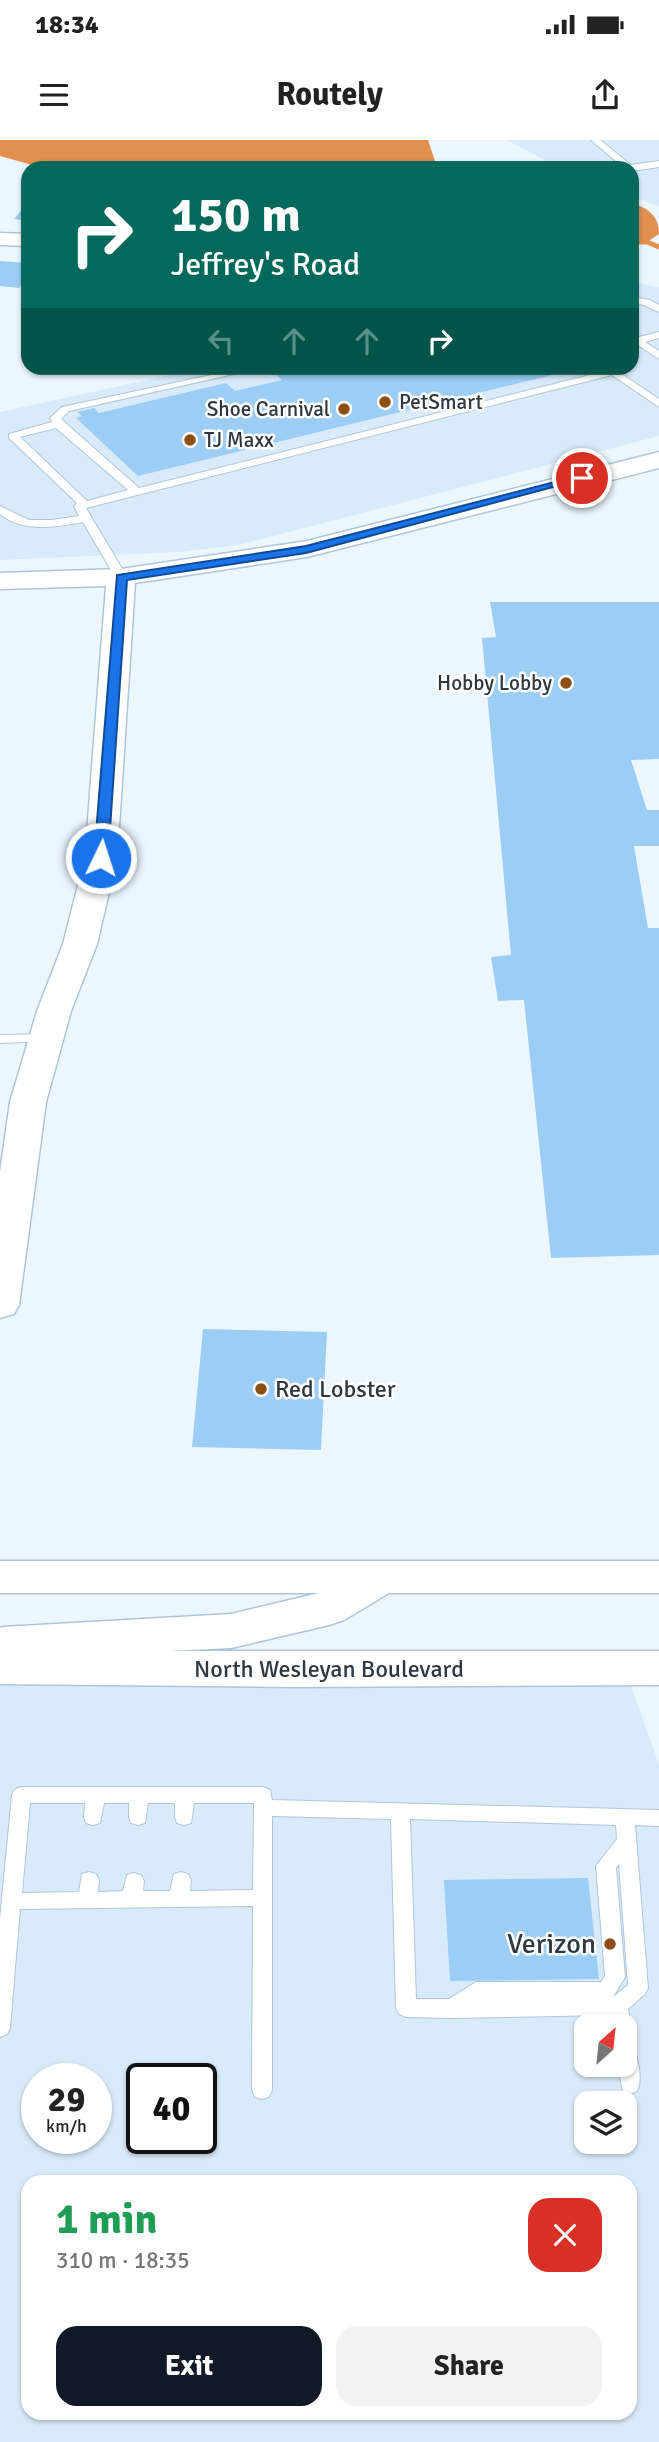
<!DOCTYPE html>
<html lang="en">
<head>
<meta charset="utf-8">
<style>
	:root { --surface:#fff; --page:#f2f2f2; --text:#222; --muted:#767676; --accent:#111827 }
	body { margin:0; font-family:Signika,sans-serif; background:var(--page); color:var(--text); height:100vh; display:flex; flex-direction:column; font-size:26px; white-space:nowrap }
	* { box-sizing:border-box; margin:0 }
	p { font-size:23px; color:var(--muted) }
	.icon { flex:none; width:38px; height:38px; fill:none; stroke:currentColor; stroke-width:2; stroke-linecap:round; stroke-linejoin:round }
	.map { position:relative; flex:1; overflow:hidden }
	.side { position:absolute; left:21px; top:2035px; width:616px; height:245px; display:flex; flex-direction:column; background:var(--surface); border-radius:21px; box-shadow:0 2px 5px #0004 }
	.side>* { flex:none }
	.hud { position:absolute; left:21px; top:21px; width:618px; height:214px; border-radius:21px; box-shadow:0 2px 5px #0004; background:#00695c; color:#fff; overflow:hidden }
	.needle { width:46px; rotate:27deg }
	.tools { position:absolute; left:574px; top:1874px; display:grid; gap:14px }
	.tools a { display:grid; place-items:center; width:63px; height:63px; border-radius:14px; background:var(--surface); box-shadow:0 2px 5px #0004; font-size:35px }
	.speed { position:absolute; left:21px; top:1923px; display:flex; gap:14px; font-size:35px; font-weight:700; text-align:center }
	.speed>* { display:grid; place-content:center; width:91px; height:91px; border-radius:50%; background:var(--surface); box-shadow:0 2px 5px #0004; line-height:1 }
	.speed small { font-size:18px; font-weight:400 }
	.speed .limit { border:4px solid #111; border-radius:10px; background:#fff; color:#111 }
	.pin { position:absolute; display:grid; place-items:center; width:60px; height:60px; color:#fff; margin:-30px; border:4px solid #fff; border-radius:50%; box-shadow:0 2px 7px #0007 }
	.me { position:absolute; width:77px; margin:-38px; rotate:4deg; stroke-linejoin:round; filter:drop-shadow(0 0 5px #0008) }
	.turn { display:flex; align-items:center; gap:24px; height:147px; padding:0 35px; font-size:32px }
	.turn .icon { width:91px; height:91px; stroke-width:2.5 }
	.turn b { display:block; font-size:49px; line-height:60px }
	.lanes { display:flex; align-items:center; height:66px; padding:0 35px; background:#0003; justify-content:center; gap:35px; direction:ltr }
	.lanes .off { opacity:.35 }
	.round { display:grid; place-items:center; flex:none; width:74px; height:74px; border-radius:21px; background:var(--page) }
	.head { display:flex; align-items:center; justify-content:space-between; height:119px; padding:0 35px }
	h1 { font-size:42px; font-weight:700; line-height:52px; color:#1e9e55 }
	.button { display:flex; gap:14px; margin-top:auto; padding:14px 35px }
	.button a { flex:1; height:80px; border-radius:21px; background:var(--accent); color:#fff; font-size:28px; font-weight:700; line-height:80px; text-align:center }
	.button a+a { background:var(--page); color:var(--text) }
	.status { display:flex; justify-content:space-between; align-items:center; height:49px; padding:0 35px; background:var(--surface); direction:ltr }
	.status svg { height:19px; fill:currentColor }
	header { display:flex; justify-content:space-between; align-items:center; height:91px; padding:0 35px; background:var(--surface); font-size:32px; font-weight:700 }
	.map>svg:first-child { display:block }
</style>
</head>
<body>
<div class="status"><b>18:34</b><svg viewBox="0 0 49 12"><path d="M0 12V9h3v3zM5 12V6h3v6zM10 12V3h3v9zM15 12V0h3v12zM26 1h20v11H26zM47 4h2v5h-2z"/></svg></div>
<header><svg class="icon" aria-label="menu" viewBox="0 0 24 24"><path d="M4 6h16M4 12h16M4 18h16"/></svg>Routely<svg class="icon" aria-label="share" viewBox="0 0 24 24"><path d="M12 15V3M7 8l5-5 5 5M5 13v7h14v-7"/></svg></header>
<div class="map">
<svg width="659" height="2302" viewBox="0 0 659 2302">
	<rect width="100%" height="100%" fill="#ecf6ff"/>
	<path fill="#d9ebfb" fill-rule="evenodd" d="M507 0H659V66L632 57V28H559Z
		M632 142 659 147V296L239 405 180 412 0 420V272L203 228H632Z
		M625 1528 659 1625V2302H0V1530ZM586 1886H625V1925H586ZM37 1939H96V1998H37ZM142 1939H201V1998H142ZM586 1964H625V2002H586ZM28 2042H630V2273H28Z"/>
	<path fill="#e1904f" d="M0 0H428L435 21 443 28H43L0 16Z
		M632 63C648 68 659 76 659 94L647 102 632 104Z"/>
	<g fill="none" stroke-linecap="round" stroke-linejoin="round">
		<path stroke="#e1904f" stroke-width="5" d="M632 102H647L659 107"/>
	</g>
	<path fill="#9ccdf5" d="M24 67H28V81L14 79Z
		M0 121 28 123V134L19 148 0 146Z
		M291 228H570L573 230 138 336 76 278 82 276 77 272 94 268 99 273 226 243 235 251 282 240 273 232Z
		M490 462H659V619L631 620 647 670H659V706H634L648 788H659V1115L551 1118 524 860 498 861 491 817 511 815 482 498 496 497Z
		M203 1189 327 1192 321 1310 192 1307Z
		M588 1738 599 1839 450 1841 444 1740Z"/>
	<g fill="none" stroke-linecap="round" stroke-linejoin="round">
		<defs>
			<path id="lane" d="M591 0H600L631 25 659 21V27L632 31V28H624Z
				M632 157 650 160 659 165V172L644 165 632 163Z
				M659 192V198L645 202 659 211V219L632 201V194L639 197Z
				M244 228H261L69 271 61 279 139 348 614 229 659 259V267L612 235 86 368 127 437 121 440 115 437 83 382C56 387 23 393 0 374V366L29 380H52L79 376 74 366 77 363 9 298V294L52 282 50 278 62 267ZM56 288 128 350 87 361 20 297Z
				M46 894 51 895 53 898 51 901 0 903V895Z
				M21 1647H263L270 1650 272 1660 659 1670V1686L635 1685 648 1848 645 1854 628 1869 631 1886 625 1894V1886H611L609 1875 451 1878 406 1877 399 1874 396 1868 391 1679 272 1676V1950L269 1957 262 1959 255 1957 252 1950 253 1766 20 1769 10 1888 7 1894 0 1897V1779L12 1655 14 1650ZM30 1663H85L84 1677 86 1683 93 1685 100 1683 104 1663H129V1677L131 1683 138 1685 145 1683 148 1663H175V1677L177 1683 184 1685 191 1683 194 1663H254L253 1750 190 1751 191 1740 188 1734 181 1732 174 1734 170 1751H143L144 1741 141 1735 134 1733 127 1735 123 1751 98 1752 99 1740 96 1734 89 1732 82 1734 79 1752 22 1753ZM410 1679 616 1685 617 1699 596 1726 605 1836 601 1842H476L449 1859H416ZM619 1724 628 1845 613 1857 625 1837 616 1728Z
				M625 1902 632 1905C638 1917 643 1940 637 1951L630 1954 623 1951 617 1925H625Z"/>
			<path id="street" d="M0 93 28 94V106L0 105Z"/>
			<path id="secondary" d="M659 312V328L307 417 135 443 117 718 97 804 71 871 46 962 19 1165 14 1174 0 1178V1032L10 962 37 871 63 804 85 718 106 446 0 449V433L121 429 307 401Z"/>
			<path id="highway" d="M0 1421H659V1453H389L344 1480 329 1485 231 1508 168 1511H659V1545L296 1547 0 1544V1488L3 1487 231 1474 319 1453H0Z"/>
		</defs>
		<use href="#lane" stroke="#aec6db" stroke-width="2"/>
		<use href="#street" stroke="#aec6db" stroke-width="3"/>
		<use href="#secondary" stroke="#aec6db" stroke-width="3"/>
		<use href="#highway" stroke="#aec6db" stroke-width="3"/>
		<use href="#lane" fill="#fff" fill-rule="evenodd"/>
		<use href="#street" fill="#fff" fill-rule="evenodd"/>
		<use href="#secondary" fill="#fff" fill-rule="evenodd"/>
		<use href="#highway" fill="#fff" fill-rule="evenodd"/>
	</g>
	<path fill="#1a73e8" stroke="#114b97" stroke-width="2" d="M578 336 587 338 306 413 127 440 108 718 106 720H96L94 718 117 435 306 406Z"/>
	<g fill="#8e4f15" stroke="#fff" stroke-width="2.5">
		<circle cx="385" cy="262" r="7"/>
		<circle cx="344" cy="269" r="7"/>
		<circle cx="190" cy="300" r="7"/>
		<circle cx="566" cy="543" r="7"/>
		<circle cx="261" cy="1249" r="7"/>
		<circle cx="610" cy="1804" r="7"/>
	</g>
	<g text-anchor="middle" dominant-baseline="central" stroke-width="5" stroke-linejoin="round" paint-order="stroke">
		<g font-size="21" fill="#2e3840" stroke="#fff" text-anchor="start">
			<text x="399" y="262">PetSmart</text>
			<text x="330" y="269" text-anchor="end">Shoe Carnival</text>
			<text x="204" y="300">TJ Maxx</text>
			<text x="552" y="543" text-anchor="end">Hobby Lobby</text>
		</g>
		<g font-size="24" fill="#2e3840" stroke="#fff" text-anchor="start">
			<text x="275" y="1249">Red Lobster</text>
		</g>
		<g font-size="24" fill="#2e3840" stroke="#fff">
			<text x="329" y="1529">North Wesleyan Boulevard</text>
		</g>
		<g font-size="28" fill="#2e3840" stroke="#fff" text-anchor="end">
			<text x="596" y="1804">Verizon</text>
		</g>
	</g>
</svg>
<div class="tools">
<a><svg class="needle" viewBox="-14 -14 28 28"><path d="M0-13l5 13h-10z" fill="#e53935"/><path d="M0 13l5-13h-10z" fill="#767676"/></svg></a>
<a><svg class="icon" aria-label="layers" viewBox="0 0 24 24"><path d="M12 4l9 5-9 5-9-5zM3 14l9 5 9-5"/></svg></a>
</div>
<div class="speed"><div>29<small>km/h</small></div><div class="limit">40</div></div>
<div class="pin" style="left:582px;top:338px;background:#d93025"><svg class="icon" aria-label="arrive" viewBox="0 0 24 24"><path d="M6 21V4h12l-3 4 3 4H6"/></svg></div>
<svg class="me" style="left:101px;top:718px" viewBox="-20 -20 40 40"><circle r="17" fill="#1a73e8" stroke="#fff" stroke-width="3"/><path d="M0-11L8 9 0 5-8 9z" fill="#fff"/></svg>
<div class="hud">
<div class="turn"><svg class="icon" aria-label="right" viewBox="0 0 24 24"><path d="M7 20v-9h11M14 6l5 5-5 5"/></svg><div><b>150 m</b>Jeffrey's Road</div></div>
<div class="lanes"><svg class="icon off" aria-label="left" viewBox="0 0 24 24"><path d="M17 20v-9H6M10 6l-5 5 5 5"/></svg><svg class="icon off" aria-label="ahead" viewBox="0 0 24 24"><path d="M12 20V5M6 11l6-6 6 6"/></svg><svg class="icon off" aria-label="ahead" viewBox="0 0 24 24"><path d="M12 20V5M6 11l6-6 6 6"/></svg><svg class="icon" aria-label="right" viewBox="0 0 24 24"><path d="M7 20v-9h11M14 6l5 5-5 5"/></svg></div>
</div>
<section class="side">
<div class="head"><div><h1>1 min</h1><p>310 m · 18:35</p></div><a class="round" style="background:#d93025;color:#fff"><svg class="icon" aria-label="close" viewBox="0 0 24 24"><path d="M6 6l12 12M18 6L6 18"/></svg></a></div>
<div class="button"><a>Exit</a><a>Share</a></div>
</section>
</div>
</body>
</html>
